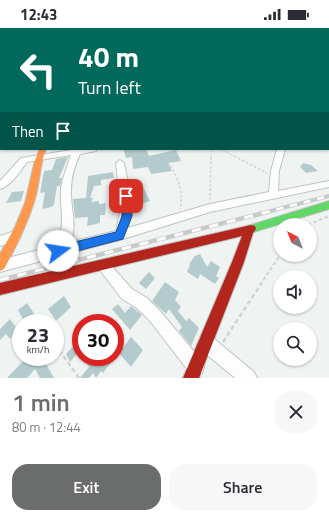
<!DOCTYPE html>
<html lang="en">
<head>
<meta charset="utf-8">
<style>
	:root { --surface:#fff; --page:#f7f7f7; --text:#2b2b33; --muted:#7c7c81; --accent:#6a6d6c }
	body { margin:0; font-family:"Titillium Web",sans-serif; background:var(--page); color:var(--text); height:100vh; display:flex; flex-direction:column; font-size:15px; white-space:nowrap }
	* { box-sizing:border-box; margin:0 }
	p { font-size:13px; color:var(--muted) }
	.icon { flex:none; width:22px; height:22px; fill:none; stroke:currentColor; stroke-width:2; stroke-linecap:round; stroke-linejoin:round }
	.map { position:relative; height:350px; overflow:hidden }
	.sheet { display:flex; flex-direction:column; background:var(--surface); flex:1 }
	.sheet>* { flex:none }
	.top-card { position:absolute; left:0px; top:0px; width:329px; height:122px; box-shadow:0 1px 3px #0004; background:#00695c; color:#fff; overflow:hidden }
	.needle { width:26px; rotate:318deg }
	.tools { position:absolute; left:273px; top:190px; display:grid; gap:8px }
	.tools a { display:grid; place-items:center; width:44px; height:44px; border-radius:50%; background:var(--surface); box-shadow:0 1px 3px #0004; font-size:20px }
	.speed { position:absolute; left:12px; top:286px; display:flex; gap:8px; font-size:20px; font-weight:700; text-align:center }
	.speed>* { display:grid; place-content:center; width:52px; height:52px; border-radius:50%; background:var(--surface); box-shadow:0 1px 3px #0004; line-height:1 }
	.speed small { font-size:10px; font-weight:400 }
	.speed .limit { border:6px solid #d22; background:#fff; color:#111 }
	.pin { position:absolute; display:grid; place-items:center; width:34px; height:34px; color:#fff; margin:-17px; border-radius:8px; box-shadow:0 2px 6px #0006 }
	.me { position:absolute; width:44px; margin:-22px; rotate:76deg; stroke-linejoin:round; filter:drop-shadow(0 0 3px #0008) }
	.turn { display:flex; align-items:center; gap:14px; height:84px; padding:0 12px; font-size:18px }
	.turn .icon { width:52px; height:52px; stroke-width:2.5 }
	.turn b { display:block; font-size:28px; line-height:34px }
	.then { display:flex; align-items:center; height:38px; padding:0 12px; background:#0003; gap:8px; font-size:15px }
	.round { display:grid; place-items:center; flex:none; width:42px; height:42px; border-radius:16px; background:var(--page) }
	.summary { display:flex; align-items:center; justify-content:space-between; height:68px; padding:0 12px }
	h1 { font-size:24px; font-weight:600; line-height:30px; color:var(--accent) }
	.primary-button { display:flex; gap:8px; margin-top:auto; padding:8px 12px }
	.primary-button a { flex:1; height:46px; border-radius:16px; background:var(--accent); color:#fff; font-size:16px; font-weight:600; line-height:46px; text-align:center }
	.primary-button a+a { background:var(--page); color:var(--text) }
	.status { display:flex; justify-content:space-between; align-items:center; height:28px; padding:0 20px; background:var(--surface); direction:ltr }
	.status svg { height:11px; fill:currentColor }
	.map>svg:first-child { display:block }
</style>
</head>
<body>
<div class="status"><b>12:43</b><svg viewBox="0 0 49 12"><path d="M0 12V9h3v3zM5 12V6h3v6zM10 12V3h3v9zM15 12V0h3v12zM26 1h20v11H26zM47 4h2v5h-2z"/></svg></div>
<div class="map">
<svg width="329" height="350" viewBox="0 0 329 350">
	<rect width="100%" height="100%" fill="#eff3f2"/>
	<path fill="#b4cbcd" d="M123 121H146L149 128 176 122 181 133 168 135 172 143 151 146 148 139 133 141 132 129 126 130Z
		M68 129 59 150H62L60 158H57L54 177 51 179 42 181 45 164 40 165 44 143 52 142 56 131Z
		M303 135 311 137 318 143 306 145 300 139Z
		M113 144 114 150 101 152V157L94 158 90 170H93L91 174 99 173V176L106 175 105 187H100V195L87 198 88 189 75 190 73 171 86 170 88 148Z
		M142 157 150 173 138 177 132 164 136 163 135 159Z
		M24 163 21 173 6 175 12 164Z
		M200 226 207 239 211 233 220 239 216 248 219 250 215 256 200 246 198 251 187 244 190 237 189 236 195 228Z
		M149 244 155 250 146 261 139 255Z
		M165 254 179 264 175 272 181 279 178 283 186 293 189 290 199 300 191 318 179 303 182 299 169 281 166 286 152 273Z
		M64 268 71 279 56 293 48 281Z
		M27 275 33 284 39 295H25L18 282Z
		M118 276 125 285 131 278 142 287 130 302 112 281Z
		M10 291 18 302 10 311 6 306 0 312V301Z
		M131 309 143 322 131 339 119 325Z
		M77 314 81 321 70 334 66 326Z
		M27 329H50L45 334 54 350H40L35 341 27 350H7Z
		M82 329H115L103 345 101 343 96 350 93 345 89 350H80L89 339Z"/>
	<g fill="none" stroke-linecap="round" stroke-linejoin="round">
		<defs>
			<path id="street" d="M0 52H1V53H0Z
				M328 61 329 62 328 67Z
				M78 121H97L96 123 80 126C75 137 71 149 71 162 70 179 78 198 70 214L116 203 121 180 116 135 120 132 124 135C128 156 135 178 128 200L210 176 269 164 271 143 277 121H285L279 143 278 163 329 153V159L210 184 120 212 0 244V232L54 218C68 196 59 183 61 160 63 149 67 138 71 127L27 134C20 143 11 158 0 161V153L21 130Z
				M15 203 19 204 21 208 19 212 0 218V208Z
				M103 231 107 233 132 261 147 270 160 283 202 333 204 339 202 345 196 347 190 345 150 293 137 280 122 271 99 241 97 237 99 233Z
				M206 307 212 309 254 344 257 350H235L200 321 198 315 200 309Z"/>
			<path id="fast" d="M329 173V181L251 205 247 204 246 201 247 198 251 197Z"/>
			<path id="slow" d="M40 121H46C40 136 40 151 36 167 29 193 17 217 4 241L0 243V226L15 199 25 175 35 132Z"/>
			<path id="jam" d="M251 197 255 198 256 201 253 205 244 234 199 350H183L232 234 242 208 0 267V255Z"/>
		</defs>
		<use href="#street" stroke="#bfc3c2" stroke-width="2"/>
		<use href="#fast" stroke="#bfc3c2" stroke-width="2"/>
		<use href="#slow" stroke="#bfc3c2" stroke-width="2"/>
		<use href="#jam" stroke="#bfc3c2" stroke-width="2"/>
		<path stroke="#d2d2d2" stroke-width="1" stroke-dasharray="1.5 1" stroke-linecap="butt" d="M220 121 236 129
			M198 122 206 121
			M211 129V121"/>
		<path stroke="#d2d2d2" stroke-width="1.5" stroke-dasharray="2.5 2" stroke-linecap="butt" d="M234 128 267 145
			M168 134C178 149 184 163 180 181
			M210 172 211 128"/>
		<path stroke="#d2d2d2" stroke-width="2" stroke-dasharray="3.5 2.5" stroke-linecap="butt" d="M308 197 329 188
			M260 257 280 227"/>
		<path stroke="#d2d2d2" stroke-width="2.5" stroke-dasharray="4.5 3" stroke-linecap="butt" d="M223 314 261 256
			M59 322 79 350"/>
		<use href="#street" fill="#fdfdfd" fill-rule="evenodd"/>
		<use href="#fast" fill="#63d668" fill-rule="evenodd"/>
		<use href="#slow" fill="#ff974d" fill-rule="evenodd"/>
		<use href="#jam" fill="#b3261e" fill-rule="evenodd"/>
		<defs>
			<path id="rail-far1" d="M263 185 329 168"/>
			<path id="rail" d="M0 252 267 184"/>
		</defs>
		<use href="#rail-far1" stroke="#c9c9c9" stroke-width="4"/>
		<use href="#rail" stroke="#c9c9c9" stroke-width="4.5"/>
		<use href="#rail-far1" stroke="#fff" stroke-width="2.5" stroke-dasharray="7" stroke-linecap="butt"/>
		<use href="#rail" stroke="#fff" stroke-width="3" stroke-dasharray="9" stroke-linecap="butt"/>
	</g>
	<linearGradient id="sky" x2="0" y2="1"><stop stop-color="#89c4ee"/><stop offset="0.51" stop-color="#f8faf9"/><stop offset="1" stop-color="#f8faf9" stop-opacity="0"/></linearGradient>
	<rect width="329" height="101" fill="url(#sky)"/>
	<path fill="#1a73e8" stroke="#114b97" d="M126 165 131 168 132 188 123 211 58 228 54 227 53 223 54 220 58 218 116 204 122 188V168Z"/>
</svg>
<div class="tools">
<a><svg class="needle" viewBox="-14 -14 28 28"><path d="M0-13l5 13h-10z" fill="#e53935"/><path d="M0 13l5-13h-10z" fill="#7c7c81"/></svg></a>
<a><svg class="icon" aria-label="sound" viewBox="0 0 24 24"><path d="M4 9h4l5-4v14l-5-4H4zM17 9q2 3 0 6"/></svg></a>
<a><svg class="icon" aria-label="search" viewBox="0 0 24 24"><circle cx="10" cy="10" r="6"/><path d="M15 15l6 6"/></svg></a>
</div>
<div class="speed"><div>23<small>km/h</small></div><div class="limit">30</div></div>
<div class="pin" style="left:126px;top:168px;background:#d93025"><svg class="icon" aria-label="arrive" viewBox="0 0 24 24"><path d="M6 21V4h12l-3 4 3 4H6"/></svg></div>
<svg class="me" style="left:58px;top:223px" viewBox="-20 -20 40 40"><circle r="19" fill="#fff"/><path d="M0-13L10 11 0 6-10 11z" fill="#1a73e8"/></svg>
<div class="top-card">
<div class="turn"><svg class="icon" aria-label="left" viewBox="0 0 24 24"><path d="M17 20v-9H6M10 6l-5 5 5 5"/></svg><div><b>40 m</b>Turn left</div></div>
<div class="then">Then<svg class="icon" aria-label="arrive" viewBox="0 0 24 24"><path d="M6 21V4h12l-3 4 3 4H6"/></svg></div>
</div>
</div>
<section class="sheet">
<div class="summary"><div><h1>1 min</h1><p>80 m · 12:44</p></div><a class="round"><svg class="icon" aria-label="close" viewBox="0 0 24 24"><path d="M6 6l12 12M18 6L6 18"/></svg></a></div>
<div class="primary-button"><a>Exit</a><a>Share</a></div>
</section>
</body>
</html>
